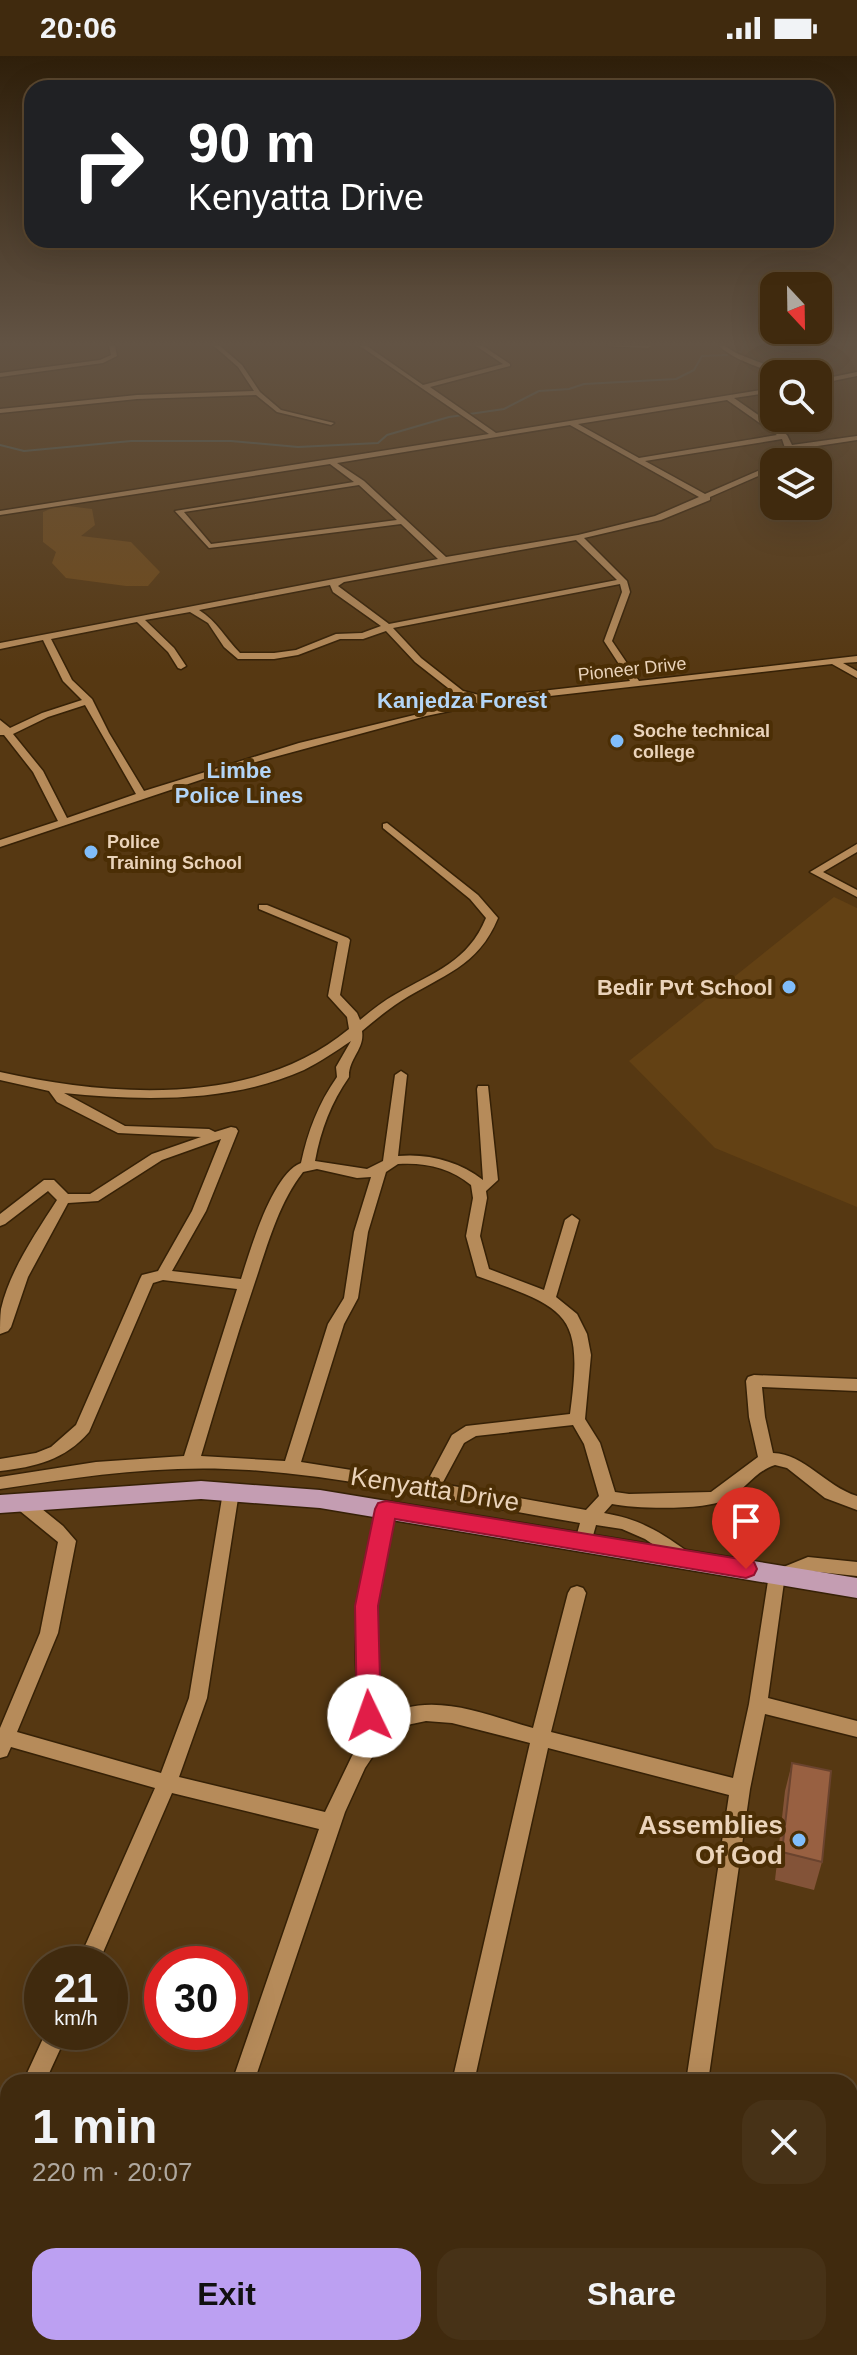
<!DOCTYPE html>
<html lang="en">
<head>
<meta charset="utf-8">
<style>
	:root { --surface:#402a0e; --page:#473217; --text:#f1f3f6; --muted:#aea79e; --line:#59462e; --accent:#bca0f2 }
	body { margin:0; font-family:Arial,sans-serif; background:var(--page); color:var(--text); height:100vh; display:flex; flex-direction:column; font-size:30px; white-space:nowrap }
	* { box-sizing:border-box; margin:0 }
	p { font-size:26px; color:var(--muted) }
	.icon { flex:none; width:44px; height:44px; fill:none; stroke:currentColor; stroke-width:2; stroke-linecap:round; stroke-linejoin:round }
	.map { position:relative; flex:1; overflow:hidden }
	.details { position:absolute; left:0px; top:2018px; width:858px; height:282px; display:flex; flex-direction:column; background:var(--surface); border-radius:24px 24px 0 0; box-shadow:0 8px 32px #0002,0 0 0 2px var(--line) }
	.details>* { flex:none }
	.banner { position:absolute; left:24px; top:24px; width:810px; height:168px; border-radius:24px; box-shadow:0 8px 32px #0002,0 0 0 2px var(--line); background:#202124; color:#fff; overflow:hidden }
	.needle { width:52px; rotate:158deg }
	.tools { position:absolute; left:760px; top:216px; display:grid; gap:16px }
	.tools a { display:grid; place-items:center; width:72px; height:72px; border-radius:16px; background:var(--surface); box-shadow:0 8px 32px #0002,0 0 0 2px var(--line); font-size:40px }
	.speed { position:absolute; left:24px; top:1890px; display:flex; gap:16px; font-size:40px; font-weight:700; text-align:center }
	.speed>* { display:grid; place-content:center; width:104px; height:104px; border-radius:50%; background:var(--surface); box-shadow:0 8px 32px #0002,0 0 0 2px var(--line); line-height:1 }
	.speed small { font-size:20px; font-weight:400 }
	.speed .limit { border:12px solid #d22; background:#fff; color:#111 }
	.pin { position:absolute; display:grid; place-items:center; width:68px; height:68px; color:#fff; margin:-82px -34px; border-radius:50% 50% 50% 0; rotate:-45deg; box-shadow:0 0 8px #0007 }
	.pin .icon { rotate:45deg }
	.me { position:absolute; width:88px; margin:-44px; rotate:357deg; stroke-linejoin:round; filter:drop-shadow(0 0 6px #0008) }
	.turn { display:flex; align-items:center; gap:28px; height:168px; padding:0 32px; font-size:36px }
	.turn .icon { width:104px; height:104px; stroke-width:2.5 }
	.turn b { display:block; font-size:56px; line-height:68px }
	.round { display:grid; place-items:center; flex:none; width:84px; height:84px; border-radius:24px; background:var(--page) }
	.summary { display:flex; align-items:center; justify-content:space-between; height:136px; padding:0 32px }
	h1 { font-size:48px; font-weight:600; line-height:60px }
	.cta { display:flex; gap:16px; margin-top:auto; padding:16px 32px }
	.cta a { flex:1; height:92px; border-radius:24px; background:var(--accent); color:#111; font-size:32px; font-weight:600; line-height:92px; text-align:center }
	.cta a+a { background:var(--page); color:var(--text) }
	.status { display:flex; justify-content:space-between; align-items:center; height:56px; padding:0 40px; background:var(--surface); direction:ltr }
	.status svg { height:22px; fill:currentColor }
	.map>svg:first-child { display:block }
</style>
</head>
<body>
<div class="status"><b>20:06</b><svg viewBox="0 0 49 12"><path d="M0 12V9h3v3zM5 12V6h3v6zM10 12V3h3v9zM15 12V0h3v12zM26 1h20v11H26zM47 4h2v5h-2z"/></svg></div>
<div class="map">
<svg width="857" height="2299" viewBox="0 0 857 2299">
	<rect width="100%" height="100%" fill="#563812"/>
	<path fill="#634114" d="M834 841 857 852V1151L715 1092 629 1005Z"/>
	<path fill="#6f4918" d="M60 449 92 453 95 469 81 480 131 486 160 516 148 530H126L66 522 52 507 56 496 43 486V456Z"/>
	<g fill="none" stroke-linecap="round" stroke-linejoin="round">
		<path stroke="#4e5b52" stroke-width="2" d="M736 297 741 296 743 290
			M0 389 24 395 131 385H231L298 391 378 387 387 379 449 361 504 353 539 335 569 333 584 328 676 323 694 314 702 300 727 299"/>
		<defs>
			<path id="minor" d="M109 290H115L117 300 103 307 0 321V317L100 304 111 299Z
				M214 290H220L242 309 260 336 281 354 334 367 331 369 277 356 256 339 137 343 0 357V353L137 339 254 335 238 311Z
				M360 290H367L423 329 503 308 476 290H483L510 308V310L430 331 496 377 774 332V336L734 342 787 379 792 389 857 380V384L791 394 783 406H775L785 392 782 383 645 405 705 438 774 408V413L710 441V444L661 464 584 482 627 525 630 536 612 585 639 625 857 600V606L843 607 857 615V622L832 608 488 647 426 660 245 709 0 791V784L58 765 33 716 4 679H0V664L10 672 42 657 82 644 63 625 43 584 0 593V587L438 503 401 468 209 492 175 455 354 426 330 408 0 459V455L489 378ZM727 344 777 379 639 402 578 368ZM570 369 699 441 655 460 578 479 446 501 364 425 337 407ZM359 429 397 464 211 488 184 456ZM576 484 617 524 389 568 338 530 344 526ZM620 528 622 536 604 585 630 625 487 641 463 635 421 602 393 572ZM330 529 333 536 381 570 362 577 336 578 296 594 274 597H240C225 582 217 565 199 554ZM190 556 208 567 224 591 238 603H274L298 599 340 583H363L386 575 415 606 457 639 476 644 299 687 144 735 109 677 92 643 72 624 51 583 137 566 168 596 178 612 181 613 186 610 174 592 145 564ZM85 649 136 738 67 762 43 715 13 678 48 661Z
				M606 290H651L648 292Z
				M719 290H725L736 297 789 318C771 318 732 303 719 290Z
				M857 316V320L818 328V324Z
				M387 767 478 839 498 862C478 911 442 919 401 945 387 954 374 965 362 975 365 993 348 1003 349 1021 331 1047 321 1073 315 1105L367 1113 383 1105 395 1019 401 1015 407 1019 398 1100C427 1097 459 1105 483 1124L477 1033 478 1030H488L498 1124 486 1135 487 1142 480 1180 489 1213 544 1234 565 1164 572 1159 579 1164 556 1241 577 1258 587 1278 591 1299 585 1363 600 1387 615 1436 629 1438 711 1436 758 1401 749 1361 746 1325 748 1321 754 1319 857 1323V1335L762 1331 765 1361 773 1397C805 1398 825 1430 857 1440V1454L825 1442 787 1412 775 1409C756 1415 746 1432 730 1442 708 1455 637 1453 612 1448L604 1457C639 1463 659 1475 688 1496L691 1501 688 1506 682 1508 645 1483 622 1473 596 1469 590 1490 584 1492 578 1490 575 1485 580 1467C469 1449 361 1422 249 1414 165 1408 83 1420 0 1433V1421L96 1406 184 1400 237 1233 163 1224 153 1227 89 1376C65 1404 35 1411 0 1415V1403L36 1397 51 1391 76 1369 140 1223 142 1219 158 1215 192 1155 221 1083 162 1104 98 1145 68 1147 28 1221 11 1271 8 1275 0 1278C0 1270 0 1261 1 1253 10 1214 36 1177 57 1144L48 1135 5 1168 0 1170V1158L44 1124H54L68 1138H90L152 1098 201 1081 118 1077 57 1046 49 1035 0 1024V1016C112 1041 255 1051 349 973L347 961 328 940 338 886 259 853V849H267L348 882 350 884 340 939 357 957 360 964C371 955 383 945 396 938 434 916 468 906 486 862L470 843 383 772V768ZM351 985 336 1011 337 1021C318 1048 308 1075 301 1107 272 1118 250 1195 241 1223L172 1215 206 1155 238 1075 236 1072 231 1071 215 1076 209 1073 125 1070 64 1037C141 1045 231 1047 304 1014 320 1006 336 995 351 985ZM398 1108C424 1106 451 1112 471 1129L473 1142 466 1180 477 1220C568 1253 584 1256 570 1358L466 1370 452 1379 427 1426 301 1406 344 1268 358 1242 368 1176 386 1116ZM317 1113 357 1122 371 1121 354 1176 344 1242 328 1268 285 1405 201 1400C218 1343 235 1285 254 1229 267 1191 278 1148 303 1116ZM573 1369 584 1388 599 1440 586 1454 442 1428 464 1387 476 1380Z
				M857 788V796L823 816 857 834V841L810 816Z
				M231 1430 237 1431 239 1436 207 1642 179 1721 325 1756 352 1700 368 1677C348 1618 356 1556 368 1497 371 1481 373 1463 380 1448L386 1446 392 1448 394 1453C381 1515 360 1601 382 1663 427 1632 486 1659 533 1672L568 1537 571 1532 577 1530 583 1532 586 1537 551 1676 733 1722 749 1648 770 1512 776 1510 781 1512 808 1501 857 1506V1520L809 1515 784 1526 768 1642 857 1665V1681L765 1658 750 1733 708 2026H686L729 1739 548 1692 474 2026H452L530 1687 452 1667 426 1665 402 1670 379 1691 365 1712 345 1756 254 2026H232L319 1773 172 1737 98 1908H77L155 1732 11 1691 7 1700 0 1702V1672L40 1577 58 1486 20 1455 12 1445 14 1440 20 1438 26 1440 63 1470 76 1485 58 1577 17 1676 161 1717 189 1642 223 1436 225 1431Z
				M46 1976H68L45 2026H23Z
				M8 2075V2112L0 2115V2078Z
				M850 2108 857 2110V2132L850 2130Z
				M0 2163 8 2166V2190L0 2187Z
				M141 2292H165L163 2299H139Z
				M344 2292H388L390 2295 391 2292H415L413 2299H347Z
				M645 2292H696L699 2299H644Z"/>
			<path id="major" d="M201 1425 320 1434 857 1522V1542L320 1452 201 1443 0 1457V1439Z"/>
		</defs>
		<use href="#minor" stroke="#362106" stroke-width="3"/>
		<use href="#major" stroke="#362106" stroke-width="3"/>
		<use href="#minor" fill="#b68b5a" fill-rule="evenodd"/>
		<use href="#major" fill="#c49db2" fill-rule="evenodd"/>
	</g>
	<path fill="#835338" d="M792 1707 822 1806 814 1834 775 1824 785 1735Z"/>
	<path fill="#986041" stroke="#6a432e" stroke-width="2" d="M792 1707 831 1715 822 1806 782 1796Z"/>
	<linearGradient id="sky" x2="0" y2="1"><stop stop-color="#2f1f0a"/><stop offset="0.47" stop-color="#625344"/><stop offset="1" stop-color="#625344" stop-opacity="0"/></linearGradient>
	<rect width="857" height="612" fill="url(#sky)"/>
	<path fill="#e11d48" stroke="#92132f" stroke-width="2" d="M386 1445 746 1504 754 1506 757 1513 754 1519 746 1522 395 1463 378 1550 381 1660 378 1668 369 1671 361 1668 357 1660 355 1550 375 1453 378 1447Z"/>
	<g fill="#80bdfa" stroke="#4b2e05" stroke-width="3">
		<circle cx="617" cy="685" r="8"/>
		<circle cx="91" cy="796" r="8"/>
		<circle cx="789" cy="931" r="8"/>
		<circle cx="799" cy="1784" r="8"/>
	</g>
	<g text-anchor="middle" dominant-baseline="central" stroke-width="8" stroke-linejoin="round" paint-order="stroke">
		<g font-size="18" fill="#ead3ba" stroke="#4b2e05">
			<text transform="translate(632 613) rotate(-6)">Pioneer Drive</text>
		</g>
		<g font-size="18" font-weight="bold" fill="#ead3ba" stroke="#4b2e05" text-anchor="start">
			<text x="633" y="675">Soche technical<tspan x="633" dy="21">college</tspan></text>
			<text x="107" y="786">Police<tspan x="107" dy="21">Training School</tspan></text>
		</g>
		<g font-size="22" font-weight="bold" fill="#b3d5f7" stroke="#4b2e05">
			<text x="462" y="644">Kanjedza Forest</text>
			<text x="239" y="714">Limbe<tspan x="239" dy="25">Police Lines</tspan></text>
		</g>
		<g font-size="22" font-weight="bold" fill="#ead3ba" stroke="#4b2e05" text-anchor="end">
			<text x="773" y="931">Bedir Pvt School</text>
		</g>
		<g font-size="26" fill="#ead3ba" stroke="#4b2e05">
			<text transform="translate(435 1433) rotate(9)">Kenyatta Drive</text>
		</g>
		<g font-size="26" font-weight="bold" fill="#ead3ba" stroke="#4b2e05" text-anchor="end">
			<text x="783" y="1769">Assemblies<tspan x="783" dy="30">Of God</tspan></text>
		</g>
	</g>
</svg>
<div class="tools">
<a><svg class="needle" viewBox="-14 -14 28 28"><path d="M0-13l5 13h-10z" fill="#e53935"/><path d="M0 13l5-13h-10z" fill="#aea79e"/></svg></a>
<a><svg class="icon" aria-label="search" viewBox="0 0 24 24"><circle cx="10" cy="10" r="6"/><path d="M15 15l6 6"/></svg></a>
<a><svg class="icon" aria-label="layers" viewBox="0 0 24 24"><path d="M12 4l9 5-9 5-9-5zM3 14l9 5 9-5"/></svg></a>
</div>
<div class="speed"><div>21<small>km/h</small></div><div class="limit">30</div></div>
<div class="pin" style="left:746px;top:1513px;background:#d93025"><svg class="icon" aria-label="arrive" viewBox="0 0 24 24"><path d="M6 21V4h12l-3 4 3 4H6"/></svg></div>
<svg class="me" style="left:369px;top:1660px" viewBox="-20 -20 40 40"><circle r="19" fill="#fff"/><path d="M0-13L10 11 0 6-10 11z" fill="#e11d48"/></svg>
<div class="banner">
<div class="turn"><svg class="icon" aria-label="right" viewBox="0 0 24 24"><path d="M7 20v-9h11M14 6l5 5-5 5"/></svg><div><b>90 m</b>Kenyatta Drive</div></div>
</div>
<section class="details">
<div class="summary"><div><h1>1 min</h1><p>220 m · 20:07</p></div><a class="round"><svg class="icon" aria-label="close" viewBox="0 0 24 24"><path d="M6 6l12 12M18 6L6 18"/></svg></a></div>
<div class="cta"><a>Exit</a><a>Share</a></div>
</section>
</div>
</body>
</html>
